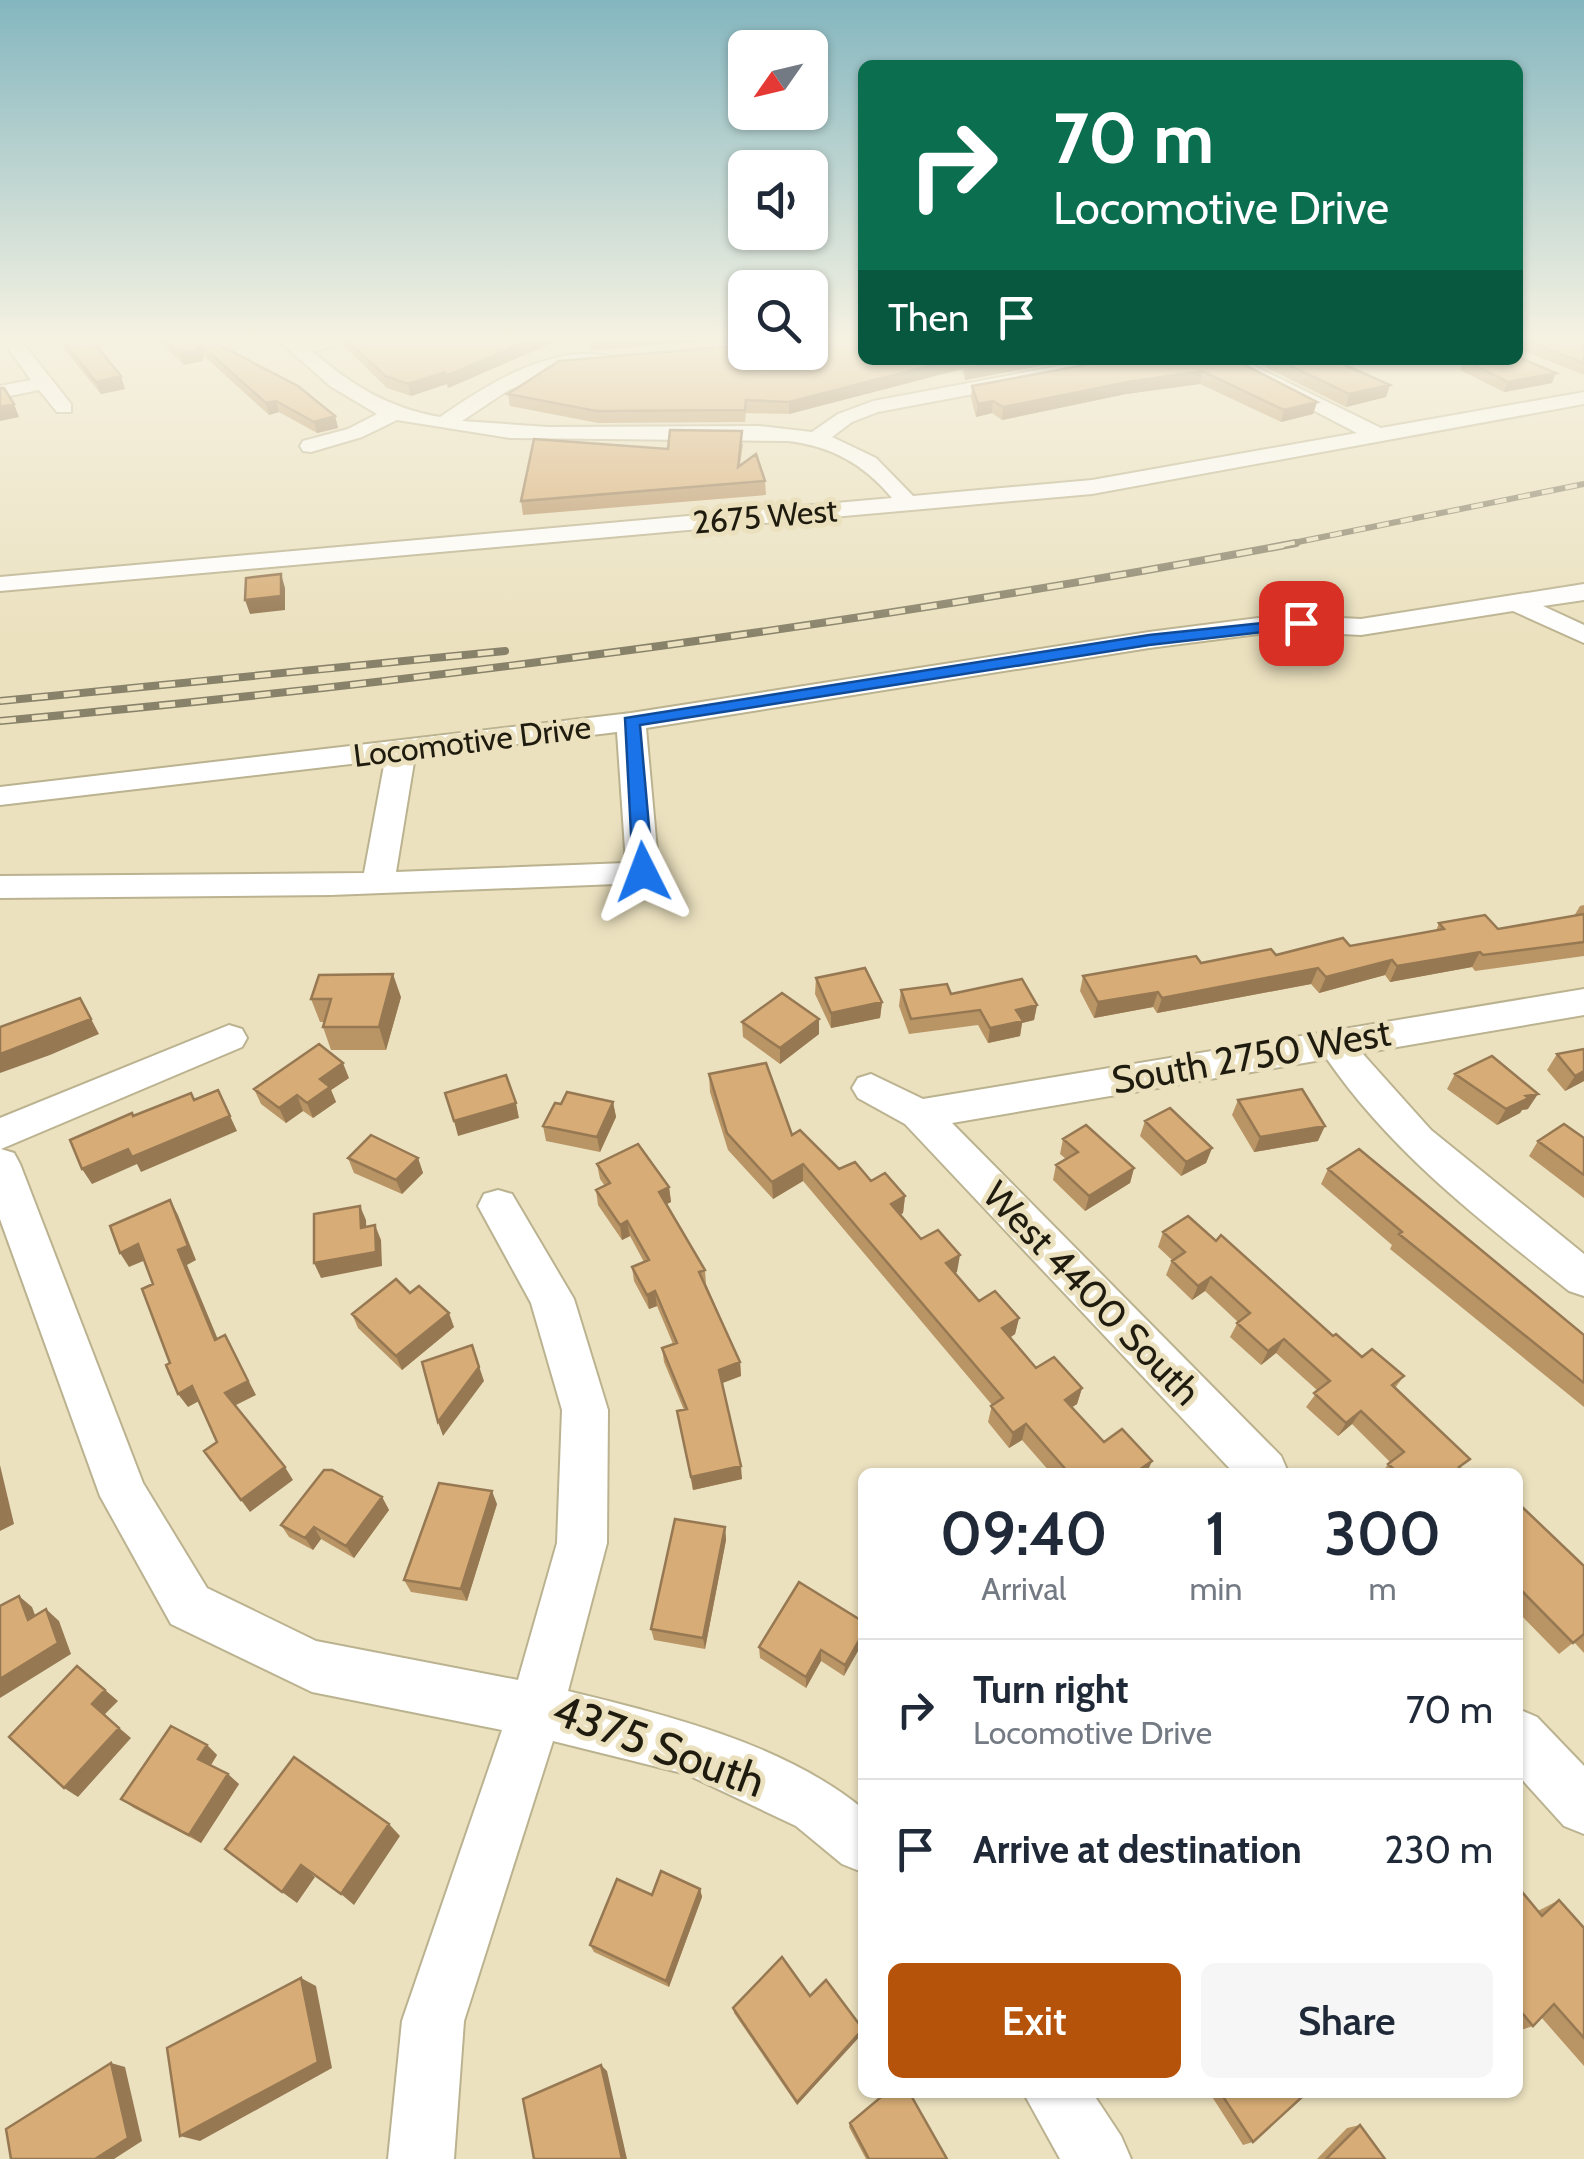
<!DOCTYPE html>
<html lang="en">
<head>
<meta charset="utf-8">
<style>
	:root { --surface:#fff; --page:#f6f6f7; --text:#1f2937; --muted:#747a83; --line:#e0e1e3; --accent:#b45309 }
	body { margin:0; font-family:Cabin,sans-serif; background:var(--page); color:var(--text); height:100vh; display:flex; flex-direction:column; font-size:38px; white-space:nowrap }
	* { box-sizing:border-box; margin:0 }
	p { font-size:32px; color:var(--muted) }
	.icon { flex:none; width:55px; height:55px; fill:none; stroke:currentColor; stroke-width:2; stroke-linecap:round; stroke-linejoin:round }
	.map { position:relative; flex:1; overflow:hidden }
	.side { position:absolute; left:858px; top:1468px; width:665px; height:630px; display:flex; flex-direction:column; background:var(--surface); border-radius:15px; box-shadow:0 2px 8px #0004 }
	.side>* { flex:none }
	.hud { position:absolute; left:858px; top:60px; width:665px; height:305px; border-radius:15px; box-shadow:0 2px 8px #0004; background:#0b6e4f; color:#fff; overflow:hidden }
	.needle { width:65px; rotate:236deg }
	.fabs { position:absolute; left:728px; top:30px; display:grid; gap:20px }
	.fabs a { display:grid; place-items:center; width:100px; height:100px; border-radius:15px; background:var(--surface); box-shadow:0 2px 8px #0004; font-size:50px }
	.pin { position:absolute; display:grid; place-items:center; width:85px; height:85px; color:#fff; margin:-42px; border-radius:20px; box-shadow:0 5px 15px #0006 }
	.me { position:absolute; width:110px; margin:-55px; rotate:357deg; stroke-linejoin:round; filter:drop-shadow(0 0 8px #0008) }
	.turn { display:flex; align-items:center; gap:35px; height:210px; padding:0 30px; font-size:45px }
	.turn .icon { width:130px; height:130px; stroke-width:2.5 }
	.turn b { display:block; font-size:70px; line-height:85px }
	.then { display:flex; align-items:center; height:95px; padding:0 30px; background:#0003; gap:20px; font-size:38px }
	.eta { display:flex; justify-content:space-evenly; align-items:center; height:170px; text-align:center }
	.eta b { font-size:60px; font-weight:600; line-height:70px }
	.button { display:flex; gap:20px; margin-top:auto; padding:20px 30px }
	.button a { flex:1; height:115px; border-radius:15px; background:var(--accent); color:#fff; font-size:40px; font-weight:600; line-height:115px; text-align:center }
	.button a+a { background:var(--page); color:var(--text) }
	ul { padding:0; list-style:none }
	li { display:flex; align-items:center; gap:30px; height:140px; padding:0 30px; border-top:2px solid var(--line) }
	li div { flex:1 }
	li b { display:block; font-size:38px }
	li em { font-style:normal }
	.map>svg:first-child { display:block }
</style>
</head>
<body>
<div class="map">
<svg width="1584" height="2159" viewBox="0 0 1584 2159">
	<rect width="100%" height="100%" fill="#ebe1bf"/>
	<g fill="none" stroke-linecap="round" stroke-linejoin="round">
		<defs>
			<path id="minor" d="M0 337H18L71 404V412H57L39 390 0 398V386L31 380Z
				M275 337H295L302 342 326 337H358L356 341 312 351C351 385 388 408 440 417 485 386 549 344 608 356V364L543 375 507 391 462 421 548 427 759 426 812 432 838 414 873 401 1091 360H1132L1122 366 878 412 852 422 832 437 876 458 913 496 1092 480 1357 433 1217 360H1242L1381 428 1584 392V404L1092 494 0 591V577L892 498C864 464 831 446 788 441L510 438 397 420 362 437 311 452 303 451 300 446 303 441 348 429 377 414 330 386Z
				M1584 584V600L1543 606 1584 625V643L1513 611 1361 635 1282 631 1149 648 646 728 659 873 654 880 643 883 331 895 0 898V876L364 873 385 760 0 805V787L631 713 1149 632 1282 615 1361 619ZM617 732 626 863 396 872 415 756Z
				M1584 989V1015L1362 1053 1431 1130 1584 1254V1296L1569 1291C1480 1220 1392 1153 1327 1059L952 1123 1281 1456 1288 1472H1233L905 1124 858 1098 852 1088 858 1078 871 1074 923 1099Z
				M229 1025 242 1029 247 1038 242 1047 1 1149 14 1153 20 1164 143 1483 207 1588 316 1641 518 1680 557 1543 562 1410 531 1303 478 1206 484 1194 498 1190 512 1194 574 1299 608 1410 607 1543 568 1691C666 1715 782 1743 862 1808V1872L842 1864 796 1826 686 1774 553 1741 464 2021 454 2159H388L402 2021 502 1730 312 1692 171 1624 100 1496 0 1219V1118Z
				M1518 1709 1537 1717 1584 1766V1834L1564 1826 1518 1775Z
				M1023 2092H1092L1121 2136 1131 2159H1060Z"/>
		</defs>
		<use href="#minor" stroke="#bbb290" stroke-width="4"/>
		<use href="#minor" fill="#fff" fill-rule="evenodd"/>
		<defs>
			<path id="rail-far1" d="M1283 545 1584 484"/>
			<path id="rail" d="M0 701 505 651
				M0 721C434 681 868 624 1296 543"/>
		</defs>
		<use href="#rail-far1" stroke="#89826a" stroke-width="6"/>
		<use href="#rail" stroke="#89826a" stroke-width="8"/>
		<use href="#rail-far1" stroke="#ebe1bf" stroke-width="4" stroke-dasharray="12" stroke-linecap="butt"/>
		<use href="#rail" stroke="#ebe1bf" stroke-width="5" stroke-dasharray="16" stroke-linecap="butt"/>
	</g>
	<path fill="#b99465" d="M54 337H89L125 389 101 394Z
		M154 337H212L210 341 335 416 338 428 317 433 279 412 269 415 204 356 202 361 184 365Z
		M342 337H566L448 388 447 384 411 396 387 388 345 347Z
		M1518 337H1584V375L1519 349 1518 350Z
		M862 360H1071L965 380 962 369 789 414 746 413 745 422 598 423 510 406 508 394Z
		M1235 360 1317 402 1313 414 1281 422 1200 384 1126 394 1002 420 992 413 976 417 971 398 972 386Z
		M1251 360H1334L1390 385 1386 397 1346 407Z
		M1453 360H1518L1552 383 1504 392 1460 370 1462 364Z
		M743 444 740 465 765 481 766 495 523 515 521 501 668 449Z
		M1584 905V956L1475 971 1472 967 1390 982 1385 975 1319 993 1311 984 1157 1013 1153 1007 1094 1018 1080 991 1083 976 1350 946 1436 931 1439 923 1498 929 1574 916 1580 906Z
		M816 978 882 1002 880 1018 831 1028 815 994Z
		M901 990 951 994 1037 1005 1034 1020 1022 1023 1020 1036 988 1043 978 1025 909 1034 899 1006Z
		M401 997 386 1050H331L323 1027 324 1022H320L311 999Z
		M819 1019V1034L780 1064 743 1037 742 1022Z
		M1557 1054 1584 1081 1565 1091 1547 1070Z
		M709 1074 839 1169 871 1181 905 1196 903 1213 900 1215 921 1239 957 1272 954 1273 979 1301 1019 1318 1015 1334 1010 1338 1036 1368 1082 1388 1077 1404 1072 1407 1104 1442 1152 1461 1147 1472H1050L1022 1440 1009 1448 988 1422 992 1405 803 1181 773 1199 728 1150 710 1092Z
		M1455 1074 1528 1109 1522 1110 1520 1113 1497 1125 1447 1089Z
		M349 1078 331 1090 336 1102 313 1118 303 1111 286 1123 261 1104 254 1089Z
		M1238 1100 1318 1141 1254 1152 1232 1115Z
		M613 1102 616 1117 600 1152 546 1141 543 1126 561 1104Z
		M1145 1121 1212 1148 1206 1163 1181 1176 1140 1136Z
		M1584 1138V1198L1529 1156 1538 1141Z
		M1063 1139 1134 1168 1130 1183 1085 1211 1053 1180 1056 1165 1066 1159 1060 1154Z
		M348 1158H418L423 1173 402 1194 354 1173Z
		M597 1164 669 1187 671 1202 666 1204 705 1270 706 1284 740 1362 741 1376 722 1383 742 1479 693 1490 677 1411 684 1410 664 1362 662 1348 673 1344 657 1306 649 1309 634 1281 632 1267 644 1262 630 1236 622 1240 598 1205 596 1190 605 1186 600 1179Z
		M1328 1169 1584 1335V1407L1390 1249 1392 1245 1321 1184Z
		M1163 1232 1216 1241 1333 1336 1362 1357 1404 1376 1395 1388 1465 1472H1382L1390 1462 1352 1424 1338 1436 1306 1407 1318 1391 1276 1353 1261 1365 1230 1337 1238 1322 1205 1291 1192 1300 1166 1275 1172 1260 1158 1247Z
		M410 1293 454 1327 402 1370 358 1328 352 1314Z
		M382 1497 389 1510 354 1558 321 1539 313 1550 289 1537 281 1525Z
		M497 1504 467 1601 411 1592 404 1580Z
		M1518 1506 1584 1566V1653L1574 1642 1559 1654 1518 1612Z
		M725 1527 726 1540 705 1649 654 1640 651 1629Z
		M862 1621 844 1676 821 1661 806 1688 760 1658 759 1647Z
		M207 1745 217 1755 211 1765 239 1784 201 1843 134 1808 121 1799Z
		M1518 1887 1538 1911 1559 1900 1584 1928V2066L1541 2017 1533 2026 1518 2031Z
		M700 1889 702 1897 669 1987 594 1952 590 1945 652 1895Z
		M810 1996 862 2034 797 2105 734 2013 733 2008Z
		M1209 2092H1299L1253 2142 1243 2145Z
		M850 2123 947 2159H866L849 2127Z
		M1360 2125 1385 2159H1317L1347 2128Z"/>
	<path fill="#967853" d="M537 337H566L448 388 446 376Z
		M614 337H745V338L591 350 590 339Z
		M201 345 204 356 202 361 184 365 180 354Z
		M952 360H963L962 369 789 414V402Z
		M1008 360H1071L965 380 966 368Z
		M1202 371 1200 384 1126 394 1002 420 1003 407 1128 382Z
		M445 372 447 384 411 396 408 384Z
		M1556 373 1552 383 1504 392 1508 382Z
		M121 376 125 389 101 394 96 382Z
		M1390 385 1386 397 1346 407 1349 394Z
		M276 401 279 412 269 415 266 403Z
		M993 401 992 413 976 417 978 404Z
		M1317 402 1313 414 1281 422 1284 410Z
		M14 404 19 417 0 421V407Z
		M335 416 338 428 317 433 314 422Z
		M281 574 285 588V610L250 614 245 600Z
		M1480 952 1472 967 1390 982 1397 966Z
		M1392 960 1385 975 1319 993 1326 977Z
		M1318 968 1311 984 1157 1013 1162 998Z
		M393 974 401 997 386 1050 379 1027Z
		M1158 992 1153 1007 1094 1018 1098 1002Z
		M80 998 99 1034 50 1055 0 1073V1054Z
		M882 1002 880 1018 831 1028V1013Z
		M1037 1005 1034 1020 1022 1023 1020 1036 988 1043 990 1028 1016 1010Z
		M819 1019V1034L780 1064V1048Z
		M343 1063 349 1078 331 1090 336 1102 313 1118 307 1103 320 1079Z
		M1584 1071V1081L1565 1091 1575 1076Z
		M218 1090 237 1131 141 1172 137 1164 92 1184 82 1169Z
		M1538 1094 1528 1109 1522 1110 1520 1113 1497 1125 1506 1109 1526 1096Z
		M297 1095 303 1111 286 1123 279 1108Z
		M613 1102 616 1117 600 1152 597 1137Z
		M516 1103 519 1118 458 1136 454 1121Z
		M1325 1126 1318 1141 1254 1152 1260 1137Z
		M1212 1148 1206 1163 1181 1176 1186 1162Z
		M418 1158 423 1173 402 1194 396 1180Z
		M803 1164V1181L773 1199 772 1182Z
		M1134 1168 1130 1183 1085 1211 1089 1196Z
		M669 1187 671 1202 661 1207 659 1192Z
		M905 1196 903 1213 889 1221 891 1204Z
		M170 1200 178 1215 196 1260 187 1265 224 1354 215 1340 178 1250Z
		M360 1206 366 1220 367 1243 361 1228Z
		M627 1221 630 1236 622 1240 620 1225Z
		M375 1225 381 1240 382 1266 321 1278 314 1263Z
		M138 1244 148 1259 129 1267 120 1253Z
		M960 1255 957 1272 943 1280 946 1263Z
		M1211 1277 1205 1291 1192 1300 1198 1286Z
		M655 1291 657 1306 649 1309 647 1295Z
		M449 1313 454 1327 402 1370 396 1356Z
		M1019 1318 1015 1334 998 1345 1002 1328Z
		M225 1335 256 1395 234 1406 225 1393Z
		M1284 1339 1276 1353 1261 1365 1268 1351Z
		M472 1345 484 1381 443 1436 438 1422Z
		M740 1362 741 1376 720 1384 719 1370Z
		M192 1386 201 1400 188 1407 178 1394Z
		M1082 1388 1077 1404 1060 1415 1065 1400Z
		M1361 1411 1352 1424 1338 1436 1346 1423Z
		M1026 1424 1022 1440 1009 1448 1013 1433Z
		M1152 1461 1147 1472H1136Z
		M0 1465 14 1524 0 1531Z
		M741 1466 742 1479 693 1490 691 1477Z
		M285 1467 293 1480 250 1512 241 1500Z
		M492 1491 497 1504 467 1601 461 1589Z
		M382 1497 389 1510 354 1558 346 1546Z
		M314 1527 321 1539 313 1550 305 1538Z
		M725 1527 726 1540 705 1649 703 1638Z
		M19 1596 32 1607 41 1631 28 1620Z
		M46 1609 59 1621 71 1654 0 1698V1679Z
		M862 1635V1644L844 1676 845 1665Z
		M821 1650V1661L806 1688V1677Z
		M77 1666 118 1701 104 1715 131 1738 78 1797 64 1788 92 1704Z
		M207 1745 217 1755 209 1768 198 1759Z
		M228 1774 239 1784 201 1843 189 1835Z
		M389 1824 400 1836 354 1905 341 1894Z
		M301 1865 315 1877 297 1903 282 1892Z
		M700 1889 702 1897 669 1987 666 1981Z
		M301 1978 316 1986 332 2068 200 2141 180 2136Z
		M862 2030V2034L797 2105V2102Z
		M111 2063 125 2067 142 2141 114 2159H95Z
		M601 2065 607 2071 627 2159H622Z"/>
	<path fill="#d7ac76" stroke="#967853" stroke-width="2.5" d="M60 337H89L121 376 96 382Z
		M162 337H204L298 386 335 416 314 422 276 401 266 403 201 345 198 350 180 354Z
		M343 337H537L446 376 445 372 408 384 385 376Z
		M810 337H862V360H952L789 402 746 400 745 410 596 411 508 394 559 361 745 345V352H810Z
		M1518 337H1584V363L1523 339 1518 344Z
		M1518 357 1556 373 1508 382 1464 360H1518Z
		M964 360H1008L966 368Z
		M1112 360H1235L1317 402 1284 410 1202 371 1128 382 1003 407 993 401 978 404 972 386Z
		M1278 360H1334L1390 385 1349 394Z
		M0 388H4L14 404 0 407Z
		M670 430 742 431 738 467 756 454 765 481 521 501 534 439 668 449Z
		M281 574V596L245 600 246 578Z
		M1584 914V942L1483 955 1480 952 1397 966 1392 960 1326 977 1318 968 1162 998 1158 992 1098 1002 1083 976 1196 956 1201 963 1271 949 1276 955 1343 938 1350 946 1444 929 1439 923 1485 915 1498 929Z
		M865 968 882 1002 831 1013 816 978Z
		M393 974 379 1027H323L331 999H311L319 975Z
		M1022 979 1037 1005 1016 1010 1023 1021 990 1028 980 1010 911 1019 901 990 947 984 951 994Z
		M782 993 819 1019 780 1048 742 1022Z
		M80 998 91 1019 0 1054V1027Z
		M319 1044 343 1063 320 1079 330 1087 307 1103 297 1095 279 1108 254 1089Z
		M1584 1049V1071L1575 1076 1557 1054Z
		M1492 1056 1538 1094 1526 1096 1529 1098 1506 1109 1455 1074Z
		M766 1063 792 1135 800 1130 839 1169 855 1162 871 1181 885 1173 905 1196 891 1204 921 1239 938 1230 960 1255 946 1263 979 1301 995 1291 1019 1318 1002 1328 1036 1368 1054 1357 1082 1388 1065 1400 1104 1442 1122 1429 1152 1461 1136 1472H1068L1026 1424 1013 1433 991 1406 1003 1398 803 1164 772 1182 727 1133 709 1074Z
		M506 1075 516 1103 454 1121 445 1093Z
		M1302 1089 1325 1126 1260 1137 1238 1100Z
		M218 1090 230 1116 132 1157 128 1149 82 1169 70 1140 132 1113 133 1116 191 1093 194 1100Z
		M567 1092 613 1102 597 1137 543 1126 555 1103 561 1104Z
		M1170 1108 1212 1148 1186 1162 1145 1121Z
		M1564 1124 1584 1138V1175L1538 1141Z
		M1086 1125 1134 1168 1089 1196 1056 1165 1078 1152 1063 1139Z
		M371 1135 418 1158 396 1180 348 1158Z
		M638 1144 669 1187 659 1192 705 1270 699 1272 740 1362 719 1370 741 1466 691 1477 677 1411 687 1409 662 1348 677 1343 655 1291 647 1295 632 1267 649 1260 627 1221 620 1225 596 1190 610 1183 597 1164Z
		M1359 1149 1584 1335V1383L1399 1234 1402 1232 1328 1169Z
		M170 1200 188 1246 178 1250 215 1340 225 1335 248 1381 225 1393 285 1467 241 1500 204 1451 217 1442 192 1386 178 1394 166 1365 170 1363 142 1289 153 1284 138 1244 120 1253 110 1226Z
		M360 1206 361 1228 375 1225 376 1252 314 1263V1214Z
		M1188 1216 1216 1241 1221 1235 1333 1336 1336 1334 1362 1357 1372 1349 1404 1376 1392 1385 1470 1459 1459 1467 1465 1472H1397L1388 1464 1404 1452 1361 1411 1346 1423 1314 1393 1330 1381 1284 1339 1268 1351 1237 1323 1250 1313 1211 1277 1198 1286 1172 1261 1185 1252 1163 1232Z
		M396 1279 410 1293 419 1286 449 1313 396 1356 352 1314Z
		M472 1345 479 1367 438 1422 422 1362Z
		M324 1470H332L382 1497 346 1546 314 1527 305 1538 281 1525Z
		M439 1483 492 1491 461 1589 404 1580Z
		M1519 1504 1584 1566V1634L1573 1643 1518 1587V1506Z
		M675 1519 725 1527 703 1638 651 1629Z
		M799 1582 862 1621V1635L845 1665 821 1650 806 1677 759 1647Z
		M19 1596 28 1620 46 1609 58 1643 0 1679V1606Z
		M77 1666 105 1690 92 1704 119 1728 64 1788 9 1737Z
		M171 1726 207 1745 198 1759 228 1774 189 1835 121 1799Z
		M294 1757 389 1824 341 1894 301 1865 282 1892 225 1849Z
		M661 1871 700 1889 666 1981 590 1945 617 1879 652 1895Z
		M1518 1887 1542 1916 1559 1900 1584 1928V2038L1554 2004 1533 2026 1518 2008Z
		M782 1957 810 1996 826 1980 862 2028V2030L797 2102 733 2008Z
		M301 1978 318 2062 180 2136 167 2048Z
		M111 2063 128 2138 95 2159H11L6 2129Z
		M601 2065 622 2159H534L523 2099Z
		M887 2092H909L947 2159H869L850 2123Z
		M1220 2092H1299L1302 2097 1253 2142Z
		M1360 2125 1385 2159H1326Z"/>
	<linearGradient id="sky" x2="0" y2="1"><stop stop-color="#84b6bf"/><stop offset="0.53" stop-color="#f6f2e2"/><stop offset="1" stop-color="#f6f2e2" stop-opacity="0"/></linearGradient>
	<rect width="1584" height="639" fill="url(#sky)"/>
	<path fill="#1a73e8" stroke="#114b97" stroke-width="2.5" d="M1301 619 1309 623 1307 627 1149 645 640 725 653 872 643 879 633 872 625 718 1149 635Z"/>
	<g text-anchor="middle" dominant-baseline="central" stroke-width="10" stroke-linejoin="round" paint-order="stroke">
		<g font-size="32" fill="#1f1c0f" stroke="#ebe1bf">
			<text transform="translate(765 516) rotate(-5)">2675 West</text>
			<text transform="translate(472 741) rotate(-7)">Locomotive Drive</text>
		</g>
		<g font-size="38" fill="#1f1c0f" stroke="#ebe1bf">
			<text transform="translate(1251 1056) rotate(-10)">South 2750 West</text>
			<text transform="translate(1092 1293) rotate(46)">West 4400 South</text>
		</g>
		<g font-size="45" fill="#1f1c0f" stroke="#ebe1bf">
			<text transform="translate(659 1745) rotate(20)">4375 South</text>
		</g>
	</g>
</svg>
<div class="fabs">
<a><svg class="needle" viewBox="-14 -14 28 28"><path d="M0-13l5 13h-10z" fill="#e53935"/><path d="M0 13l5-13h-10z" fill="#747a83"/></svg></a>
<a><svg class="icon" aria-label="sound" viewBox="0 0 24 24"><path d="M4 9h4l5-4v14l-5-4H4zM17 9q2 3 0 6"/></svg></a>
<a><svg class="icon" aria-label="search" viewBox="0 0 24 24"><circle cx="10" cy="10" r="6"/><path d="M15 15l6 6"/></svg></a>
</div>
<div class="pin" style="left:1301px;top:623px;background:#d93025"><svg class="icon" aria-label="arrive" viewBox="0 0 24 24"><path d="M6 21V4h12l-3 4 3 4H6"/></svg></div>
<svg class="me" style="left:643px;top:872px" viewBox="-20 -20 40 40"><path d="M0-17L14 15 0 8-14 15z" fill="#1a73e8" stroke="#fff" stroke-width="4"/></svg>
<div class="hud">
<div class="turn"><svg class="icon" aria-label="right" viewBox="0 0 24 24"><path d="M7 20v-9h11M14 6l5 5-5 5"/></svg><div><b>70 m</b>Locomotive Drive</div></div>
<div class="then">Then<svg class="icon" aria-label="arrive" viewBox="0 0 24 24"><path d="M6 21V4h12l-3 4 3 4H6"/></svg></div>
</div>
<section class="side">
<div class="eta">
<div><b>09:40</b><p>Arrival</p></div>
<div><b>1</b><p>min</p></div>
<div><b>300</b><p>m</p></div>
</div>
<ul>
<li><svg class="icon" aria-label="right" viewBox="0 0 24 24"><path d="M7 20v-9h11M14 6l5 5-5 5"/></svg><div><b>Turn right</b><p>Locomotive Drive</p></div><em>70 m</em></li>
<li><svg class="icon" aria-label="arrive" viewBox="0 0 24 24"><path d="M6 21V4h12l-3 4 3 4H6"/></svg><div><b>Arrive at destination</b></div><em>230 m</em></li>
</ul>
<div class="button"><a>Exit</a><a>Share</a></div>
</section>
</div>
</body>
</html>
